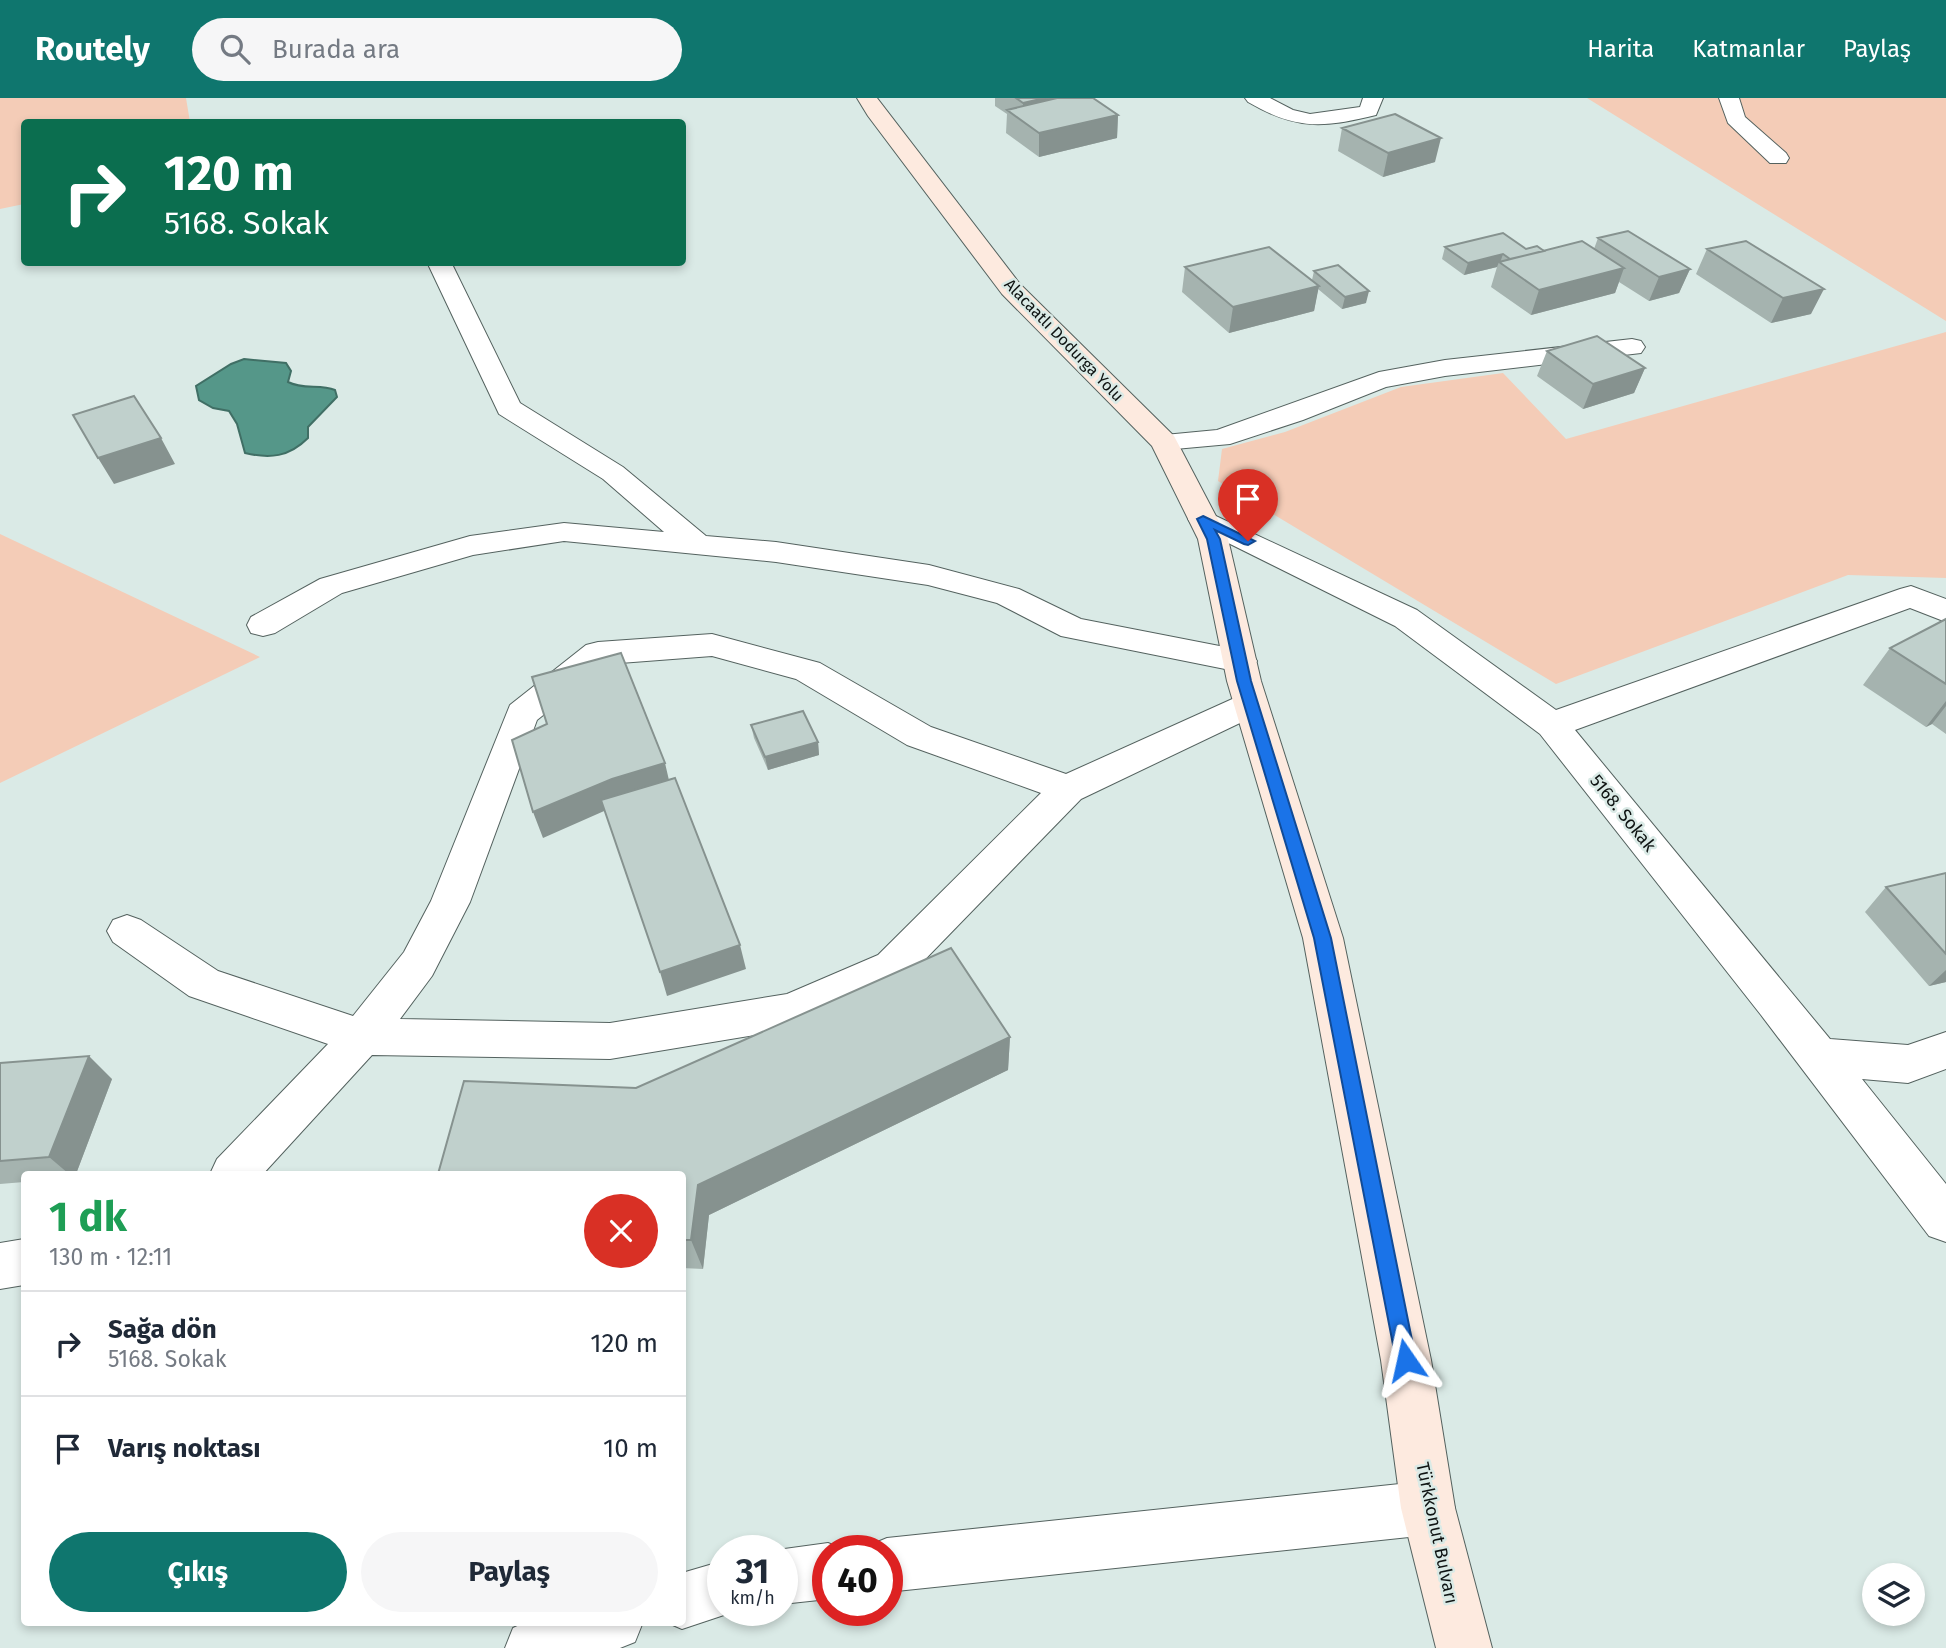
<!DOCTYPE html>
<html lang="tr">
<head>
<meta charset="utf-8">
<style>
	:root { --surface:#fff; --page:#f6f6f7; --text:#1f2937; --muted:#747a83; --line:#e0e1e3; --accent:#0f766e }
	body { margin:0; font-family:"Fira Sans",sans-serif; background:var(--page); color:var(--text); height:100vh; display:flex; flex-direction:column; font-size:26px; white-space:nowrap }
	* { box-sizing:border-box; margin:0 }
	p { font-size:23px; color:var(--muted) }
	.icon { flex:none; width:38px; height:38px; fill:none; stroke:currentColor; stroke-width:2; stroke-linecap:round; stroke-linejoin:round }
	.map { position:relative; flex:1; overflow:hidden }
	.side { position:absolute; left:21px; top:1073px; width:665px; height:455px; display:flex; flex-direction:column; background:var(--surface); border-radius:7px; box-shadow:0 4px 10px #0003 }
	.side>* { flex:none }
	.banner { position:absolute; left:21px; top:21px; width:665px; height:147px; border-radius:7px; box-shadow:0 4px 10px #0003; background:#0b6e4f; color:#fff; overflow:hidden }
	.controls { position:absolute; left:1862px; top:1465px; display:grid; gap:14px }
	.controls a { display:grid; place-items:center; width:63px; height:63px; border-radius:50%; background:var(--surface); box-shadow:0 4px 10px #0003; font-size:35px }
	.speed { position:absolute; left:707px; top:1437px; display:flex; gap:14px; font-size:35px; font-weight:700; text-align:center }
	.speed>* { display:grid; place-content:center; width:91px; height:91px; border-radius:50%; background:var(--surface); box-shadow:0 4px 10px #0003; line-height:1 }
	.speed small { font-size:18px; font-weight:400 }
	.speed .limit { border:10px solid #d22; background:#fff; color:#111 }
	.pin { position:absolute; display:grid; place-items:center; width:60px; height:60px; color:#fff; margin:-72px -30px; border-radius:50% 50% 50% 0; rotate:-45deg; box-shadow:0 0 7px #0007 }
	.pin .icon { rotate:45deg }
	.me { position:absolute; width:77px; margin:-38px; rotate:349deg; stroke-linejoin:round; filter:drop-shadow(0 0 5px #0008) }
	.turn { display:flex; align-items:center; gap:24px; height:147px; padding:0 28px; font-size:32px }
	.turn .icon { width:91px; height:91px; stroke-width:2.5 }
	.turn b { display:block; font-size:49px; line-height:60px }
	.round { display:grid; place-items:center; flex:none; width:74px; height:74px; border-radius:37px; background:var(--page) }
	.headline { display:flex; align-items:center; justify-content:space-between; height:119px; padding:0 28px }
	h1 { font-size:42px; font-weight:700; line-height:52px; color:#1e9e55 }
	.primary-button { display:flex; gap:14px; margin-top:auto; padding:14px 28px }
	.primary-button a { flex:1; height:80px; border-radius:42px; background:var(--accent); color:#fff; font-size:28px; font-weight:700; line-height:80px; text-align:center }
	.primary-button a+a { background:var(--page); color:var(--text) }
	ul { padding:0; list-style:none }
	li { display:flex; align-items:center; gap:21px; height:105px; padding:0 28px; border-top:2px solid var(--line) }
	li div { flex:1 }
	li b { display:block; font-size:26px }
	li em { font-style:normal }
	header { display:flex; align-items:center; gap:42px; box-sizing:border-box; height:98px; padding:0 35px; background:var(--accent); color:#fff }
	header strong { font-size:33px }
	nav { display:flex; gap:38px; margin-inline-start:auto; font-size:24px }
	.search { width:490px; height:63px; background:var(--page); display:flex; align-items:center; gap:18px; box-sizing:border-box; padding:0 24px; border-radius:38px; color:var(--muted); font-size:26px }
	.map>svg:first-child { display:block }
</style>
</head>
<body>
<header>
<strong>Routely</strong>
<div class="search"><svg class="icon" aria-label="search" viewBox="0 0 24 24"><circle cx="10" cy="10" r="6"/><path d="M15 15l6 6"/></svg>Burada ara</div>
<nav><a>Harita</a><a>Katmanlar</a><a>Paylaş</a></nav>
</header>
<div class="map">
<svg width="1946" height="1550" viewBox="0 0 1946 1550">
	<rect width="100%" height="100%" fill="#daeae6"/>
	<path fill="#f4ccb7" d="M0 0H186L190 24H24V106L0 111Z
		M1587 0H1946V223Z
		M1946 234V480L1848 477 1556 586 1218 383 1222 351 1285 334 1401 289 1503 275 1566 341Z
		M0 436 260 559 0 685Z"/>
	<path fill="#559789" stroke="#406f65" stroke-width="2" d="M244 261 286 265 291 273 288 284C303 292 320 286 335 292L337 299 308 329V340C289 359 270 361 245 355L237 326 229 313 213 310 199 302 196 288 231 266Z"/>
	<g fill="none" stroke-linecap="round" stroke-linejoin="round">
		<defs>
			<path id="street" d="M1245 0H1270L1293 12 1310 16 1360 9 1363 0H1383L1376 17C1323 30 1296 32 1248 4Z
				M1719 0H1739L1745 19 1786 55 1789 60 1786 65H1770L1728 25Z
				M427 164H451L520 305 623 369 706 438 776 444 929 467 1019 491 1081 521 1240 552 1252 555 1257 563 1252 571 1240 574 1061 538 997 505 928 487 776 464 564 443 473 457 342 495 275 535 263 538 251 535 247 527 251 519 320 481 470 438 564 425 664 434 603 381 499 316Z
				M1632 241 1641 243 1645 249 1641 255 1445 278 1386 289 1303 322 1230 346 1164 352 1154 350 1150 344 1154 338 1217 332 1379 274 1445 262Z
				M1203 412 1417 512 1556 612 1900 491 1911 488 1946 501V524L1910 510 1575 632 1830 941 1908 947 1946 934V971L1908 985 1862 981 1946 1086V1144L1929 1138 1761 917 1540 636 1395 528 1192 427 1188 421 1192 415Z
				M712 536 820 565 931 629 1066 676 1239 598 1251 594 1263 598 1268 606 1263 614 1081 701 906 881 806 925 791 931 610 961 372 957 263 1076H210L217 1061 328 946 189 898 113 844 107 833 113 822 127 817 141 822 218 873 353 918 404 854 431 803 510 607 586 547 598 544ZM712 558 796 581 907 647 1041 695 878 857 787 896 610 925 400 921 432 878 470 804 537 622 607 566Z
				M24 1141V1187L0 1191V1145Z
				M1428 1383 1447 1391 1455 1410 1447 1429 1428 1437 887 1494V1452H866L868 1448 887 1440Z
				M828 1445 845 1452H828V1501L782 1506V1452H777Z
				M723 1463V1512H739L682 1531 666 1524H682V1475Z
				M526 1524H643L635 1544 620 1550H505L513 1530Z"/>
			<path id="secondary" d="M857 0H877L1020 186 1174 338 1228 441 1261 583 1343 840 1431 1262 1455 1410 1492 1550H1436L1401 1410 1381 1262 1303 840 1227 583 1198 441 1152 348 1002 196 868 18Z"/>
		</defs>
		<use href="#street" stroke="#54625f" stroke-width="2"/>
		<use href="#secondary" stroke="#54625f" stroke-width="2"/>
		<use href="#street" fill="#fff" fill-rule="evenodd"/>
		<use href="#secondary" fill="#fdeadf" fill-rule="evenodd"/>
	</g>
	<path fill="#a5b3af" d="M995 0H1093L1118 17 1117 40 1039 59 1006 35 1007 16 995 8Z
		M1342 30 1435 64 1383 79 1338 53Z
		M1598 140 1690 171 1679 195 1649 203 1619 184 1615 195 1531 217 1491 189 1497 169 1464 177 1442 161 1445 149 1526 151 1544 153 1594 151Z
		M1707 151 1811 216 1771 225 1696 176Z
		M1185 169 1312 182 1314 173 1366 205 1342 211 1318 191 1314 213 1229 235 1182 194Z
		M1547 253 1645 270 1634 295 1583 311 1537 278Z
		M1946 521V636L1932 626 1926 629 1863 587 1890 550Z
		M751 627 818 644 819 657 768 672 754 640Z
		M1946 775V884L1929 888 1865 814 1886 789Z
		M1010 939 1008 972 709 1117 703 1171 682 1170V1076L636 990Z
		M0 965 112 981 76 1076H24V1084L0 1086Z"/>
	<path fill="#86928f" d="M1045 0H1079L1023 23V5Z
		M1118 17 1117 40 1039 59V35Z
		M1441 40 1435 64 1383 79 1388 55Z
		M1503 156 1500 165 1499 164 1497 169 1464 177 1468 165Z
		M1624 170 1615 195 1531 217 1539 192Z
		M1690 171 1679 195 1649 203 1659 179Z
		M1319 188 1314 213 1229 235 1233 209Z
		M1824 191 1811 216 1771 225 1783 200Z
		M1369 193 1366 205 1342 211 1345 199Z
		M1645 270 1634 295 1583 311 1593 286Z
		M161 340 175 366 114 386 98 360Z
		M1946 603V608L1932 626 1926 629Z
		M818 644 819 657 768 672 765 659Z
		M665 665 671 691 620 706 543 740 533 714 612 681Z
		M740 847 746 871 667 898 660 874Z
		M1946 872V884L1929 888Z
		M1010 939 1008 972 709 1117 703 1171 691 1142 698 1087Z
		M89 958 112 981 76 1076H69L49 1059Z"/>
	<path fill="#c0d0cc" stroke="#86928f" stroke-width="2" d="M1016 0H1045L1023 5Z
		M1057 0H1093L1118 17 1039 35 1007 12Z
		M1395 16 1441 40 1388 55 1342 30Z
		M1628 133 1690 171 1659 179 1598 140Z
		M1503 135 1526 151 1537 148 1544 153 1510 161 1503 156 1468 165 1445 149Z
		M1582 143 1624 170 1539 192 1499 164Z
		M1746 143 1824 191 1783 200 1707 151Z
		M1269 149 1319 188 1233 209 1185 169Z
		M1338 167 1369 193 1345 199 1314 173Z
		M1597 238 1645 270 1593 286 1547 253Z
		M134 298 161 340 98 360 73 317Z
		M1946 521V586L1890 550Z
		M621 555 665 665 612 681 533 714 512 642 547 626 532 579Z
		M803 613 818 644 765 659 751 627Z
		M675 680 740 847 660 874 601 702Z
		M1946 775V856L1886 789Z
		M951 850 1010 939 698 1087 691 1142H682V1076H438L464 983 636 990Z
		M89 958 49 1059 0 1063V965Z"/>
	<path fill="#1a73e8" stroke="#114b97" stroke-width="2" d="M1203 418 1255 443 1248 447 1244 446 1215 432 1220 441 1251 583 1331 840 1416 1262 1413 1270 1406 1273 1399 1270 1396 1262 1314 840 1237 583 1207 441 1197 421Z"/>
	<g text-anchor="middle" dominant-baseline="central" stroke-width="5" stroke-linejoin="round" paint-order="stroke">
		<g font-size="16" fill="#0e1312" stroke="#daeae6">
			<text transform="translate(1064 242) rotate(46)">Alacaatlı Dodurga Yolu</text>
		</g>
		<g font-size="18" fill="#0e1312" stroke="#daeae6">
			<text transform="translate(1623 715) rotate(51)">5168. Sokak</text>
			<text transform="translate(1437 1435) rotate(78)">Türkkonut Bulvarı</text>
		</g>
	</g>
</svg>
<div class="controls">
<a><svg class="icon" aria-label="layers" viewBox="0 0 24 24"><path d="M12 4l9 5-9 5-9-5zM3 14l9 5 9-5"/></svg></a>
</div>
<div class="speed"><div>31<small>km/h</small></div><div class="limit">40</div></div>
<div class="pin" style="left:1248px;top:443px;background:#d93025"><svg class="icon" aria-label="arrive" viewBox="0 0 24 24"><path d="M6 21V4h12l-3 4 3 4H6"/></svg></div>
<svg class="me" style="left:1406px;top:1262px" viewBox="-20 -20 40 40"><path d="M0-17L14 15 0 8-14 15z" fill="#1a73e8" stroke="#fff" stroke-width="4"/></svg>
<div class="banner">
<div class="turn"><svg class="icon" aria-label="right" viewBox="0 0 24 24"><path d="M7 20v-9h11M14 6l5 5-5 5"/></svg><div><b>120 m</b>5168. Sokak</div></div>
</div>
<section class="side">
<div class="headline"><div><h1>1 dk</h1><p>130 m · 12:11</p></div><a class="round" style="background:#d93025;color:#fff"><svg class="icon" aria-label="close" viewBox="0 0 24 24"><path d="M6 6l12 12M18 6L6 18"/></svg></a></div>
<ul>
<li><svg class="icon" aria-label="right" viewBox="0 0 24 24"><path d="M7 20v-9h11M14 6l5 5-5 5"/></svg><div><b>Sağa dön</b><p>5168. Sokak</p></div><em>120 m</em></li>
<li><svg class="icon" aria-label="arrive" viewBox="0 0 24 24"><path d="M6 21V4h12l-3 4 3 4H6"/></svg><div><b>Varış noktası</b></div><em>10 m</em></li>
</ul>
<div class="primary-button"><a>Çıkış</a><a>Paylaş</a></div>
</section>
</div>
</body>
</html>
